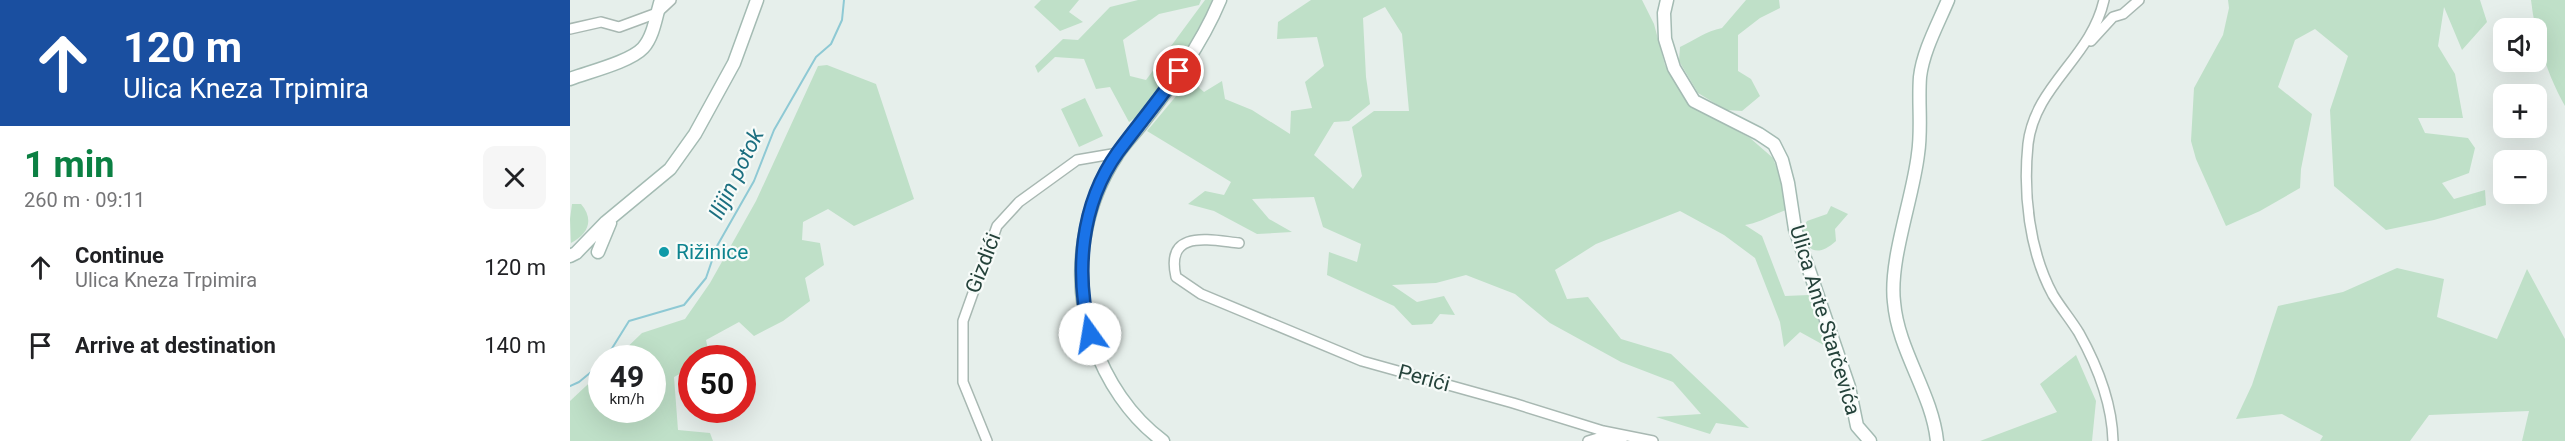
<!DOCTYPE html>
<html lang="en">
<head>
<meta charset="utf-8">
<style>
	:root { --surface:#fff; --page:#f6f6f6; --text:#202124; --muted:#757577; --accent:#0b8043 }
	body { margin:0; font-family:Roboto,sans-serif; background:var(--page); color:var(--text); height:100vh; display:flex; flex-direction:column; font-size:22px; white-space:nowrap }
	* { box-sizing:border-box; margin:0 }
	p { font-size:20px; color:var(--muted) }
	.icon { flex:none; width:33px; height:33px; fill:none; stroke:currentColor; stroke-width:2; stroke-linecap:round; stroke-linejoin:round }
	.map { position:relative; flex:1; overflow:hidden }
	.side { display:flex; flex-direction:column; background:var(--surface); width:570px }
	.side>* { flex:none }
	.banner { background:#1a4fa0; color:#fff; overflow:hidden }
	.controls { position:absolute; left:1923px; top:18px; display:grid; gap:12px }
	.controls a { display:grid; place-items:center; width:54px; height:54px; border-radius:12px; background:var(--surface); box-shadow:0 6px 24px #0002; font-size:30px }
	.speed { position:absolute; left:18px; top:345px; display:flex; gap:12px; font-size:30px; font-weight:700; text-align:center }
	.speed>* { display:grid; place-content:center; width:78px; height:78px; border-radius:50%; background:var(--surface); box-shadow:0 6px 24px #0002; line-height:1 }
	.speed small { font-size:15px; font-weight:400 }
	.speed .limit { border:9px solid #d22; background:#fff; color:#111 }
	.pin { position:absolute; display:grid; place-items:center; width:51px; height:51px; color:#fff; margin:-26px; border:3px solid #fff; border-radius:50%; box-shadow:0 2px 6px #0007 }
	.me { position:absolute; width:66px; margin:-33px; rotate:347deg; stroke-linejoin:round; filter:drop-shadow(0 0 4px #0008) }
	.turn { display:flex; align-items:center; gap:21px; height:126px; padding:0 24px; font-size:27px }
	.turn .icon { width:78px; height:78px; stroke-width:2.5 }
	.turn b { display:block; font-size:42px; line-height:51px }
	.round { display:grid; place-items:center; flex:none; width:63px; height:63px; border-radius:12px; background:var(--page) }
	.headline { display:flex; align-items:center; justify-content:space-between; height:102px; padding:0 24px }
	h1 { font-size:36px; font-weight:700; line-height:45px; color:var(--accent) }
	ul { padding:0; list-style:none }
	li { display:flex; align-items:center; gap:18px; height:78px; padding:0 24px }
	li div { flex:1 }
	li b { display:block; font-size:22px }
	li em { font-style:normal }
	main { display:flex; flex:1; min-height:0 }
	.map>svg:first-child { display:block }
</style>
</head>
<body>
<main>
<section class="side">
<div class="banner">
<div class="turn"><svg class="icon" aria-label="ahead" viewBox="0 0 24 24"><path d="M12 20V5M6 11l6-6 6 6"/></svg><div><b>120 m</b>Ulica Kneza Trpimira</div></div>
</div>
<div class="headline"><div><h1>1 min</h1><p>260 m · 09:11</p></div><a class="round"><svg class="icon" aria-label="close" viewBox="0 0 24 24"><path d="M6 6l12 12M18 6L6 18"/></svg></a></div>
<ul>
<li><svg class="icon" aria-label="ahead" viewBox="0 0 24 24"><path d="M12 20V5M6 11l6-6 6 6"/></svg><div><b>Continue</b><p>Ulica Kneza Trpimira</p></div><em>120 m</em></li>
<li><svg class="icon" aria-label="arrive" viewBox="0 0 24 24"><path d="M6 21V4h12l-3 4 3 4H6"/></svg><div><b>Arrive at destination</b></div><em>140 m</em></li>
</ul>
</section>
<div class="map">
<svg width="1995" height="441" viewBox="0 0 1995 441">
	<rect width="100%" height="100%" fill="#e6efeb"/>
	<path fill="#bfe0c8" fill-rule="evenodd" d="M471 0H509L499 12 513 22 490 31 464 7Z
		M568 0H631L629 5 589 14 553 40 560 76 576 80 635 0H642L634 26 572 113 559 122 540 87 526 89 514 59 485 57 468 73 465 66 493 39 508 40 540 7Z
		M741 0H1072L1084 24 1095 65 1118 104 1180 138 1203 158 1214 189 1216 210C1202 215 1187 224 1175 225L1192 236 1215 296 1239 295 1259 348 1230 332 1214 347 1210 322 1185 258 1154 235 1110 211 1026 244 985 270 997 299 1018 297 1051 339 1101 354 1179 428 1146 423 1140 434 1086 417 1131 414 1103 382 1051 362 980 323 945 294 896 275 866 283 822 285 847 302 874 296 885 315 870 314 862 324 842 325 824 306 757 275 759 252 787 262 791 244 753 227 744 197 682 199 699 219 722 232 687 234 644 211 618 204 635 191 654 195 661 182 577 131 607 95 617 77 634 92 652 81 655 99 682 110 720 134 721 111 742 108 735 82 754 66 747 37 707 39 708 22ZM815 7 832 34 839 111H804L782 127 792 176 783 189 744 155 764 122 779 121 800 104 796 77 793 18Z
		M1176 0H1209L1210 8 1190 18 1168 35V71L1181 79 1190 96 1172 111 1156 110 1128 93 1109 61 1110 47C1125 40 1136 31 1152 28Z
		M1658 0H1910L1917 22 1892 50 1874 7 1868 46 1885 74 1893 118H1848L1855 133 1898 138 1905 148 1899 173 1872 183 1884 199 1915 190 1916 205 1864 220 1816 230 1764 186 1760 110 1778 56 1745 29 1725 40 1708 87 1742 114 1731 169 1730 188 1690 211 1656 226 1626 159 1621 141 1624 88 1653 35 1659 8Z
		M1961 0H1995V106C1977 74 1965 36 1961 0Z
		M257 65 306 84 344 199 284 226 258 209 233 222 232 240 250 243 254 265 235 278 240 301 213 321 184 336 169 322 136 340 140 358H122L121 368 104 377 108 430 140 433 143 441H0V401L31 372 32 410H82V358H46L72 333 115 319 140 283 186 201 248 66Z
		M515 98 533 136 509 147 491 109Z
		M2 204H11C24 219 19 234 1 243L0 219Z
		M1261 206 1278 214 1265 229 1266 241C1249 256 1238 254 1231 231L1237 221 1257 214Z
		M1827 268 1874 279 1867 317 1927 339 1957 269 1995 339V441H1952L1959 411 1859 415 1840 441H1750L1753 436 1712 414 1666 419 1682 385 1708 306 1773 292Z
		M1506 355 1526 401 1522 441H1410L1487 412 1470 384Z"/>
	<g fill="none" stroke-linecap="round" stroke-linejoin="round">
		<path stroke="#8ec9d4" stroke-width="2" d="M36 358 59 321 114 305 136 278 147 246 184 181 204 130 246 57 261 44 272 20 274 0
			M0 386 9 382 32 363"/>
		<defs>
			<path id="street" d="M1534 0C1521 58 1465 85 1458 144 1453 193 1459 251 1483 295 1491 308 1501 320 1509 333 1528 367 1542 402 1543 441
				M0 29 31 22 49 27 87 13 101 0
				M1521 41 1543 17 1553 14 1569 0
				M669 243C639 240 595 229 606 277L631 294 792 361 943 403 1033 431 1083 441
				M417 441 393 382V321L427 226 449 202 507 160 548 153
				M1018 441 1028 438 1052 441"/>
			<path id="secondary" d="M1097 0 1094 13 1095 39 1104 68 1124 101 1189 134 1204 144 1212 160 1218 183 1225 229 1279 387 1287 426 1300 441
				M0 79C18 72 60 62 73 48 84 36 86 15 91 0
				M28 252 40 223
				M0 256 6 253 36 222 100 169 125 134 164 63 187 0
				M593 441C560 417 536 380 523 342 501 281 511 209 547 155 553 145 562 136 570 126 600 87 631 46 650 0
				M1367 441C1362 393 1328 351 1324 302 1319 260 1343 198 1348 154 1352 129 1348 103 1350 77 1353 51 1368 24 1378 0"/>
		</defs>
		<use href="#street" stroke="#a8b8b2" stroke-width="12"/>
		<use href="#secondary" stroke="#a4bbb3" stroke-width="15"/>
		<use href="#street" stroke="#fff" stroke-width="9"/>
		<use href="#secondary" stroke="#fff" stroke-width="12"/>
	</g>
	<g fill="none" stroke-linecap="round" stroke-linejoin="round">
		<defs>
			<path id="route" d="M520 334C505 273 510 205 548 152 568 125 590 99 609 71"/>
		</defs>
		<use href="#route" stroke="#114b97" stroke-width="15"/>
		<use href="#route" stroke="#1a73e8" stroke-width="10"/>
	</g>
	<circle fill="#0f9aa8" stroke="#f7fbf9" stroke-width="2" cx="94" cy="252" r="6"/>
	<g text-anchor="middle" dominant-baseline="central" stroke-width="4.5" stroke-linejoin="round" paint-order="stroke">
		<g font-size="21" fill="#0d838f" stroke="#f7fbf9" text-anchor="start">
			<text x="106" y="252">Rižinice</text>
		</g>
		<g font-size="21" fill="#24423a" stroke="#f7fbf9">
			<text transform="translate(413 263) rotate(-69)">Gizdići</text>
			<text transform="translate(1255 320) rotate(73)">Ulica Ante Starčevića</text>
			<text transform="translate(854 378) rotate(15)">Perići</text>
		</g>
		<g font-size="22" font-style="italic" fill="#1c6f80" stroke="#f7fbf9">
			<text transform="translate(166 174) rotate(-64)">Ilijin potok</text>
		</g>
	</g>
</svg>
<div class="controls">
<a><svg class="icon" aria-label="sound" viewBox="0 0 24 24"><path d="M4 9h4l5-4v14l-5-4H4zM17 9q2 3 0 6"/></svg></a>
<a>+</a>
<a>−</a>
</div>
<div class="speed"><div>49<small>km/h</small></div><div class="limit">50</div></div>
<div class="pin" style="left:609px;top:71px;background:#d93025"><svg class="icon" aria-label="arrive" viewBox="0 0 24 24"><path d="M6 21V4h12l-3 4 3 4H6"/></svg></div>
<svg class="me" style="left:520px;top:334px" viewBox="-20 -20 40 40"><circle r="19" fill="#fff"/><path d="M0-13L10 11 0 6-10 11z" fill="#1a73e8"/></svg>
</div>
</main>
</body>
</html>
